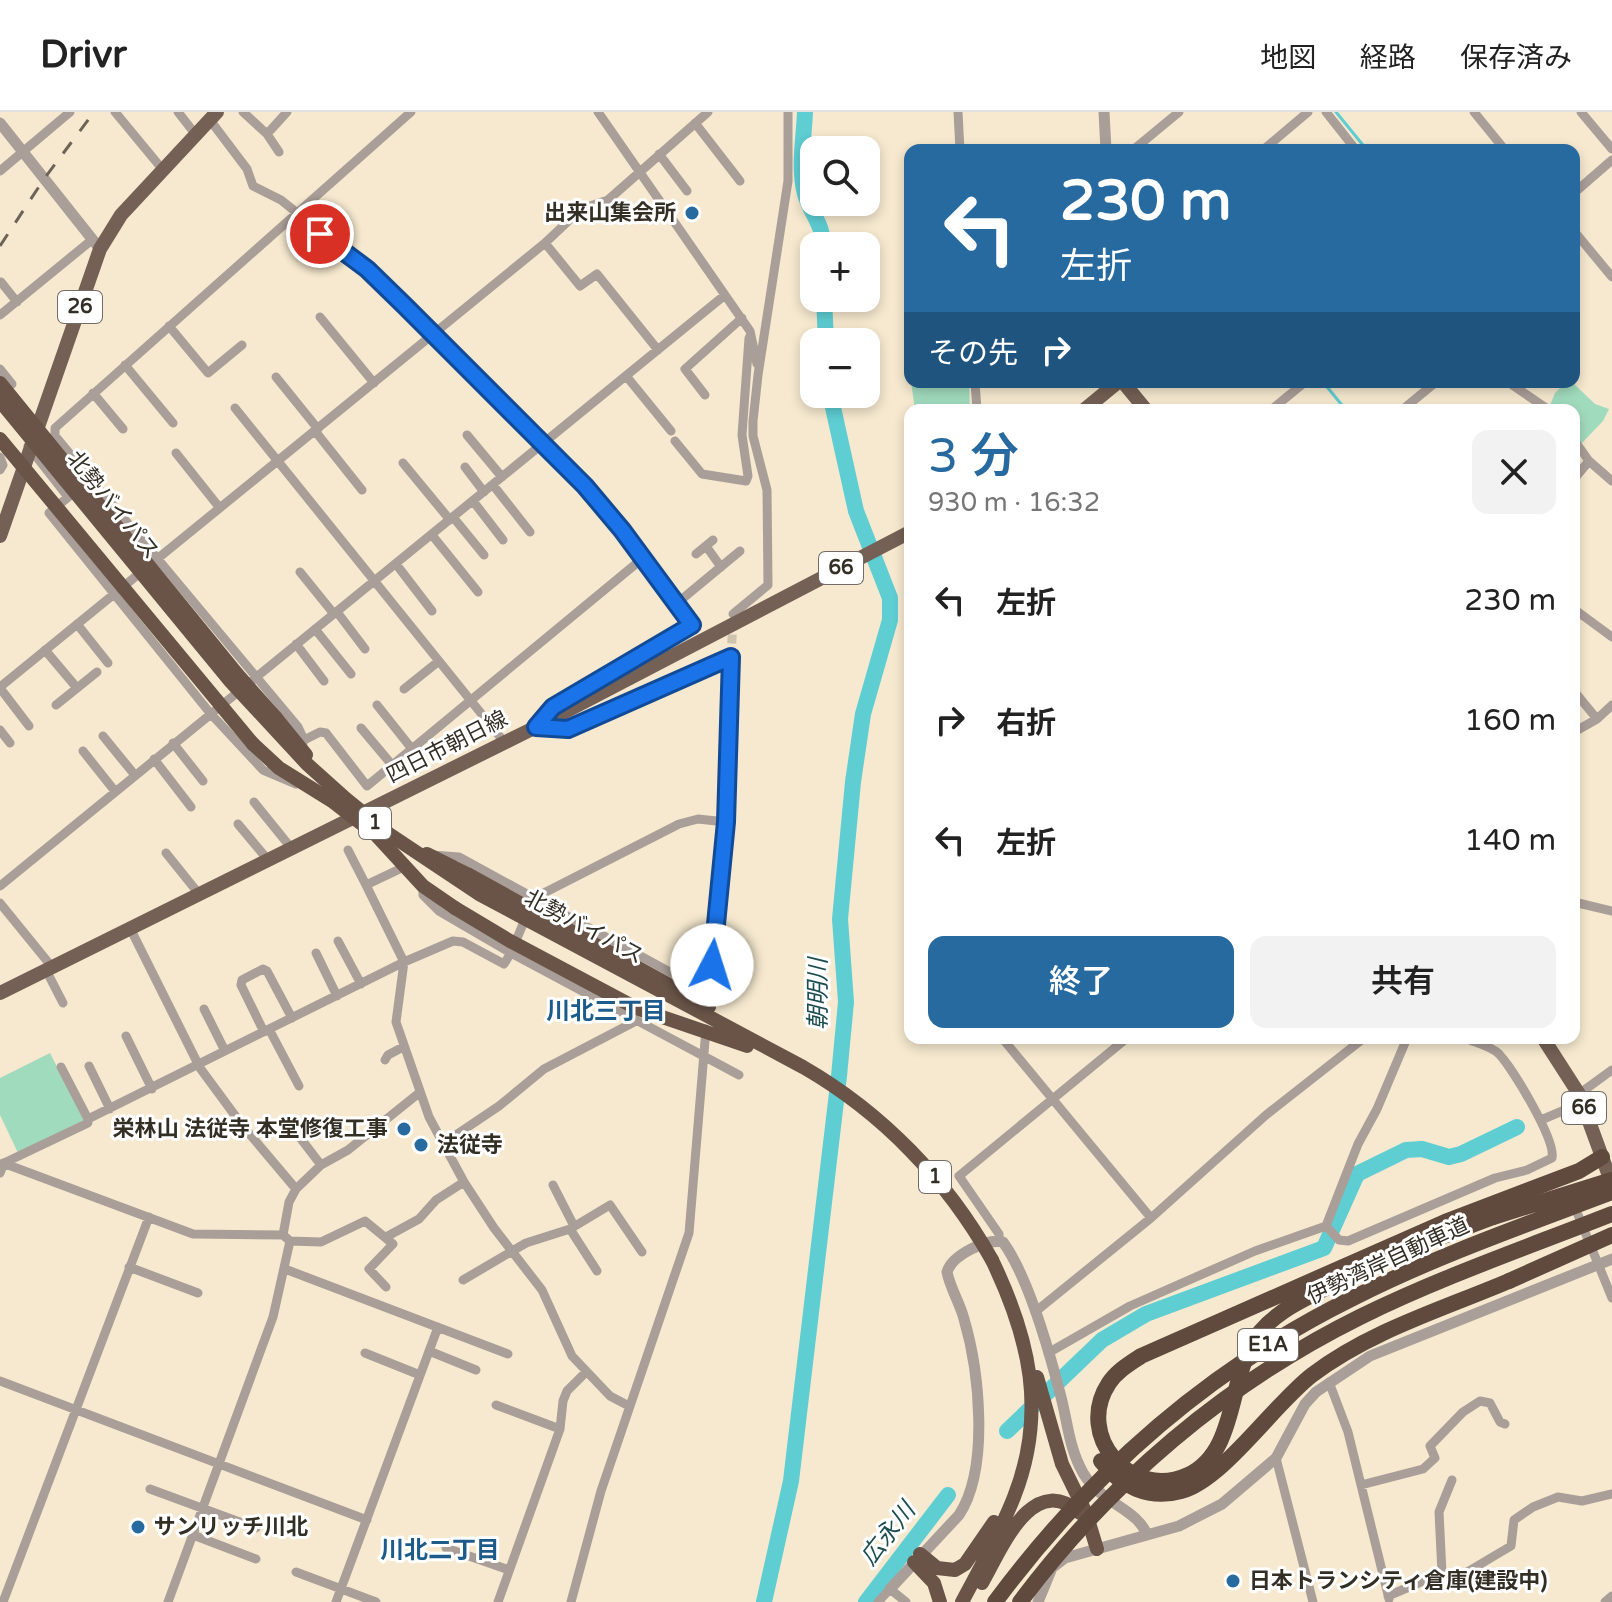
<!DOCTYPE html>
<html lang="ja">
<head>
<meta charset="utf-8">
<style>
	:root { --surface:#fff; --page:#f2f2f2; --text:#222; --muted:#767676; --line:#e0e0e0; --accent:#276a9f }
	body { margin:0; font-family:"Varela Round","Noto Sans JP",sans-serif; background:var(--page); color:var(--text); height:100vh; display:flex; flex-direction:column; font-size:30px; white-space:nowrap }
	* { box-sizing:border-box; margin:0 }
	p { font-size:26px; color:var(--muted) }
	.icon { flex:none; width:44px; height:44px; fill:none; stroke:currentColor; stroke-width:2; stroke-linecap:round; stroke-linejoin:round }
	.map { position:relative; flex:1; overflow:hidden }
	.side { position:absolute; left:904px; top:292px; width:676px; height:640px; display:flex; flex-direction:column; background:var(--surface); border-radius:16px; box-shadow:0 4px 12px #0003 }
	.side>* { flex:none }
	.banner { position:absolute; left:904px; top:32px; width:676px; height:244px; border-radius:16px; box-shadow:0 4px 12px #0003; background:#276a9f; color:#fff; overflow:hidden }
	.fabs { position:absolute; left:800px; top:24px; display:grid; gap:16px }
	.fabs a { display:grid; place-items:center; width:80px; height:80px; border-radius:16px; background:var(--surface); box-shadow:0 4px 12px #0003; font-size:40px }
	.pin { position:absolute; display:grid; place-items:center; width:68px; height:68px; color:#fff; margin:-34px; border:4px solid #fff; border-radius:50%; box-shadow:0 2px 8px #0007 }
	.me { position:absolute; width:88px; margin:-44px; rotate:5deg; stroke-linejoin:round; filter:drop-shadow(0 0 6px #0008) }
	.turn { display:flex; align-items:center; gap:28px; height:168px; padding:0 24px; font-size:36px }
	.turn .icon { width:104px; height:104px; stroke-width:2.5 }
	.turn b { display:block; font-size:56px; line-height:68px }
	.then { display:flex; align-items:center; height:76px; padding:0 24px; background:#0003; gap:16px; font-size:30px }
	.round { display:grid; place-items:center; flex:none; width:84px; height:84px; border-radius:16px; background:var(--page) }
	.headline { display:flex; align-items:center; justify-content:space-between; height:136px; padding:0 24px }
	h1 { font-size:48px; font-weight:600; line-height:60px; color:var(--accent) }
	.cta { display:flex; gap:16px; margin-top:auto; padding:16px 24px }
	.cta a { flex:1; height:92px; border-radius:16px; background:var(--accent); color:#fff; font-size:32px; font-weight:600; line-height:92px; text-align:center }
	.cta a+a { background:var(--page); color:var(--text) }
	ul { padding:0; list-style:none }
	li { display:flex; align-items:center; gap:24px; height:120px; padding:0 24px }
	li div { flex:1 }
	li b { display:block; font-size:30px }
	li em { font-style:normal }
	header { display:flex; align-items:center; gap:48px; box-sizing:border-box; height:112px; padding:0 40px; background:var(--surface); border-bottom:2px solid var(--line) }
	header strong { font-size:38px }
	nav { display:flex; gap:44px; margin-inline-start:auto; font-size:28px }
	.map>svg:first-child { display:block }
</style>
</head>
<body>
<header>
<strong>Drivr</strong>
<nav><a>地図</a><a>経路</a><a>保存済み</a></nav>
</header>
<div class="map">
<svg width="1612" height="1490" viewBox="0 0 1612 1490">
	<rect width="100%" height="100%" fill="#f6e9cf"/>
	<path fill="#a1dbbd" d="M911 270H969L970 298H915Z
		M1566 270H1572L1595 292 1609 297 1603 309 1580 333 1574 325V298H1554L1550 293 1555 281Z
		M50 941 84 1008 18 1041 0 1003V966Z"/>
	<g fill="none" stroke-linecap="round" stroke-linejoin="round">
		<path stroke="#5eced3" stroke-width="3" d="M1336 0 1367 38
			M1323 270 1346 298"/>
		<path stroke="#5eced3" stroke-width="16" d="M805 0C804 26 798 56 805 82 810 101 824 113 823 134
			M824 186 826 230
			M1007 1319 1102 1228 1146 1202 1324 1136 1357 1062 1406 1038 1422 1037 1449 1045 1461 1042 1517 1015
			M764 1490 791 1369 839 964 846 890 840 807 853 670 863 602 890 508V486L856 399 830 282
			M866 1490 948 1383"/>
		<path stroke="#cfc4ad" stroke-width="9" stroke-dasharray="9 4.5" stroke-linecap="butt" d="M731 545 733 508"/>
		<path stroke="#aa9e98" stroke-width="9" d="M115 0 163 58
			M178 0 196 23
			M243 0 267 22
			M598 0 750 219 757 252
			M958 0 960 38
			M1326 0 1356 38
			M1474 0 1505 38
			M1581 0 1612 37
			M210 8 247 57 253 74 281 88 367 157 543 331 596 386 692 513 553 595 540 610
			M695 11 740 69
			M1133 38 1179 0
			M1263 38 1308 0
			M279 40 267 22 287 0
			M659 42 687 79
			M0 59 70 0
			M1574 81 1612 48
			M1574 119 1612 165
			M545 131 580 174 597 162 658 238
			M1 170 17 190
			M0 203 93 127
			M320 205 374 271
			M169 214 208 261 242 233
			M125 253 173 311
			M0 257 12 272 0 282
			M276 265 318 317
			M627 265 671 319
			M975 270 977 298
			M1508 270 1549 298
			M93 281 123 317
			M705 283 685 257 742 206
			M235 296 505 631
			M1271 298 1305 270
			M1402 298 1436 270
			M315 319 362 378
			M467 323 502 365
			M1574 328 1589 349 1612 369
			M675 329 702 362 746 369 748 364 742 323 749 226
			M28 334 68 385
			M176 341 219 395
			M0 345 3 353 0 358
			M403 351 450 408
			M465 355 484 380
			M1574 367 1589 349
			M493 373 530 420
			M78 377 49 401 210 601 263 658 296 672
			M473 389 503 428
			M453 405 484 443
			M432 423 478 480
			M706 434 721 455
			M696 442 713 428
			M396 452 432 499
			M300 460 334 502
			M676 492 740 439
			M1574 497 1612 525
			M337 500 365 537
			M733 502 768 473 767 378 753 324V309L758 263 788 69V0
			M77 512 108 551
			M315 517 351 562
			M296 532 324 569
			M45 538 77 576
			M0 575 545 131 581 97 608 88 708 0
			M0 576 29 614
			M404 577 439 549
			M1574 579 1597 607
			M56 593 97 560
			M377 593 412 637
			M539 615 568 617 731 545C730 663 719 780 708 898
			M361 616 392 653
			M0 618 10 631
			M1574 620 1597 607 1612 593
			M103 624 134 662
			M304 628 320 620 326 621 367 674 643 446
			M173 631 203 669
			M301 637 304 628 298 615 55 324V316L411 0
			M83 639 114 678
			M154 647 191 695
			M254 690 292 737
			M238 712 268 748
			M348 738 366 773
			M166 741 199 782
			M432 743 459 745 710 882
			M406 754 366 773 404 850 396 910 429 1005 464 1070 494 1116 542 1178 572 1244 610 1284 629 1294
			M0 774 725 183
			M423 774V783L439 799 511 841 739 963
			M1574 790 1612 799
			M0 791 52 855
			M130 816 200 956 242 1013 296 1077
			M338 829 361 872
			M316 841 337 884
			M46 858 63 891
			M204 897 225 939
			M269 917 299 974
			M264 920 241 873 242 868 263 857 267 859 292 906
			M126 924 152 977
			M1002 926 1151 1106
			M385 948 388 943 403 935
			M89 954 110 997
			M61 955 88 1007
			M1579 982 1612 958
			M1541 1008 1567 997
			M296 1016 298 1023 321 1053
			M444 1031 499 994 544 957 636 909
			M3 1051 193 1122 283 1123
			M0 1061 4 1051 88 1011V1007L404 850 453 829 463 830 504 852C519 831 523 799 542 782L679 712 698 707 726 710
			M553 1073 574 1114
			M1574 1093 1612 1186
			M1326 1114 1339 1128 1348 1129 1495 1066 1527 1058 1552 1046C1556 1028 1513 957 1499 942 1491 934 1476 931 1465 926
			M570 1117 597 1159
			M386 1125 419 1107 436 1088 464 1070
			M290 1129 321 1130 365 1109 393 1132 369 1157 386 1175
			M999 1129V1122L959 1064 1127 926
			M129 1155 198 1181
			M285 1157 508 1242
			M463 1168 526 1131 570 1117 610 1093 642 1140
			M1035 1200 1151 1106 1266 1003 1364 926
			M429 1239 476 1258
			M365 1241 420 1263
			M1048 1241 1130 1194 1255 1139 1326 1114 1358 1032 1377 997 1407 926
			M0 1269 367 1408
			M1329 1270 1348 1320 1389 1487
			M496 1293 560 1317
			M1276 1346 1313 1490
			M1361 1373 1423 1357 1435 1346 1430 1334 1463 1300 1480 1289 1490 1291 1500 1310 1505 1312
			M150 1377 256 1416
			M193 1423 256 1447
			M446 1436 509 1458
			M296 1460 376 1490
			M1442 1461 1439 1400 1452 1368
			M1388 1484 1442 1461 1457 1466 1511 1434 1514 1408 1533 1395 1558 1385 1582 1389 1612 1382
			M3 1490 149 1105
			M168 1490 273 1205 290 1129 283 1123 289 1090 296 1077 321 1053 348 1038 419 981
			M336 1490 438 1215
			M498 1490 560 1317 563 1289 567 1279 586 1260
			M571 1490 601 1379 689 1121 706 917
			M878 1490 890 1477 906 1490
			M1605 1490 1612 1484"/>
		<path stroke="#aa9e98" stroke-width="11" d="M1104 0 1106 38
			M0 11 100 137
			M890 1477 959 1403C990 1356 979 1258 964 1207 960 1191 950 1176 947 1160 952 1143 987 1126 1003 1130 1029 1166 1050 1242 1061 1285 1067 1308 1069 1333 1080 1355 1096 1391 1137 1395 1147 1423
			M1038 1490 1052 1456 1065 1446 1179 1414 1222 1392 1276 1346 1305 1292 1316 1280 1370 1244 1612 1147"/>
		<path stroke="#746054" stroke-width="14" d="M1123 270 1146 298
			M1084 298 1118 270
			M0 424 100 137 121 103 217 0
			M0 881 536 615 910 420
			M1543 926 1579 982 1612 1072"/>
		<path stroke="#6a5448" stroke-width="14" d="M276 606 306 643
			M253 632 279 656 332 689 376 723 423 774 455 796
			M427 742 469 763
			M1037 1265 1062 1352 1086 1401 1097 1437
			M920 1442 937 1456 955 1458 965 1452 994 1410
			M914 1450 934 1471 940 1490
			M982 1471C1001 1438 1032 1358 1080 1401
			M962 1490C980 1456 1000 1421 1014 1385 1047 1301 1030 1227 992 1148"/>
		<path stroke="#60493d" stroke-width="16" d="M1493 1105C1439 1125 1387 1146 1336 1171 1310 1184 1279 1197 1260 1220 1227 1260 1240 1339 1188 1363 1131 1389 1074 1324 1109 1271 1117 1259 1129 1252 1141 1244L1445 1110 1579 1059 1602 1045
			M1101 1349C1120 1374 1149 1388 1181 1379 1223 1368 1274 1292 1312 1263 1370 1219 1443 1197 1509 1169"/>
		<path stroke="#6c6456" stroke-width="3" stroke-dasharray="14 14" stroke-linecap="butt" d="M0 134 44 67 94 0"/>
		<path stroke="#6a5448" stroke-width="14" d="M0 271 237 562 276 606
			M0 289 231 570 307 652 346 687 389 722 479 782 803 955C883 1001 947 1068 992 1148
			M0 327 253 632
			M469 763 709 895
			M455 796 510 829 636 896 747 934"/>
		<path stroke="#60493d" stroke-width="16" d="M1493 1105 1612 1068
			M1509 1169 1612 1123
			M995 1490C1090 1362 1209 1257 1353 1186 1436 1144 1525 1113 1612 1080
			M1020 1490C1110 1370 1225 1272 1360 1205 1441 1165 1528 1135 1612 1102"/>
	</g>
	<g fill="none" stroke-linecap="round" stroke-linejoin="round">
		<defs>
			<path id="route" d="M320 122 367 157 405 194 585 374 622 418 692 513 553 595 536 615 568 617 731 545 726 710 712 853"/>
		</defs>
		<use href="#route" stroke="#114b97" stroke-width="20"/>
		<use href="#route" stroke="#1a73e8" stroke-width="14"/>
	</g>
	<g fill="#276a9f" stroke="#fff" stroke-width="3">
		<circle cx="692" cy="101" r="8"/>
		<circle cx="404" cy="1017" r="8"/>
		<circle cx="421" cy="1033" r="8"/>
		<circle cx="138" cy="1415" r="8"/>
		<circle cx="1233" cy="1469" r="8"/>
	</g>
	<g text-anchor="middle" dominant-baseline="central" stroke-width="6" stroke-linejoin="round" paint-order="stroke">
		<g fill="#fff" stroke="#716d66" stroke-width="2">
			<rect x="58" y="179" width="44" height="32" rx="6"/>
			<rect x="819" y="440" width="44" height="32" rx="6"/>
			<rect x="359" y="695" width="32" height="32" rx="6"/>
			<rect x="1562" y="980" width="44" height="32" rx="6"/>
			<rect x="919" y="1049" width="32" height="32" rx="6"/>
			<rect x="1238" y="1217" width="60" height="32" rx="6"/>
		</g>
		<g font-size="20" font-weight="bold" fill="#342f25">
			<text x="80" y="195">26</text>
			<text x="841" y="456">66</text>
			<text x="375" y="711">1</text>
			<text x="1584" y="996">66</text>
			<text x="935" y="1065">1</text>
			<text x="1268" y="1233">E1A</text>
		</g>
		<g font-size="22" font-weight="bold" fill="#342f25" stroke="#fff" text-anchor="start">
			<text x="676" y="101" text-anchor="end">出来山集会所</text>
			<text x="388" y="1017" text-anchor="end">栄林山 法従寺 本堂修復工事</text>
			<text x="437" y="1033">法従寺</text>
			<text x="154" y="1415">サンリッチ川北</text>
			<text x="1249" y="1469">日本トランシティ倉庫(建設中)</text>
		</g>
		<g font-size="22" fill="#342f25" stroke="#fff">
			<text transform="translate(113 393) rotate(51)">北勢バイパス</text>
			<text transform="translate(447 635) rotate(-27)">四日市朝日線</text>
			<text transform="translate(584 815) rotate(28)">北勢バイパス</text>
			<text transform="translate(1388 1149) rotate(-25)">伊勢湾岸自動車道</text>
		</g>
		<g font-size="24" font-style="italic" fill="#1c4e50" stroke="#fff">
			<text transform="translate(818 882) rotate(-90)">朝明川</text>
			<text transform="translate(888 1422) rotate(-52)">広永川</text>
		</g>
		<g font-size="24" font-weight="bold" fill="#1d5b8b" stroke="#fff">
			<text x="606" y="899">川北三丁目</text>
			<text x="440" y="1438">川北二丁目</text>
		</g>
	</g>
</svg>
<div class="fabs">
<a><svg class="icon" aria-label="search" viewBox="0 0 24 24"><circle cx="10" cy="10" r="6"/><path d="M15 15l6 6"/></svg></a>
<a>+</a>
<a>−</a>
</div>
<div class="pin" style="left:320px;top:122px;background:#d93025"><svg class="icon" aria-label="arrive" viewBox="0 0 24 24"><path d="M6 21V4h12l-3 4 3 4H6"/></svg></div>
<svg class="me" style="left:712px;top:853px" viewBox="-20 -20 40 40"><circle r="19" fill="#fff"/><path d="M0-13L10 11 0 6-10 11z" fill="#1a73e8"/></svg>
<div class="banner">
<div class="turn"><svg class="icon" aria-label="left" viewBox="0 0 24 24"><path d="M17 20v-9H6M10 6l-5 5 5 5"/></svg><div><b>230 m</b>左折</div></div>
<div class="then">その先<svg class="icon" aria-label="right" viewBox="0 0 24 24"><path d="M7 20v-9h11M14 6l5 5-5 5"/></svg></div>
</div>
<section class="side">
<div class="headline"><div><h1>3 分</h1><p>930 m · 16:32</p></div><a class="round"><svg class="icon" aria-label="close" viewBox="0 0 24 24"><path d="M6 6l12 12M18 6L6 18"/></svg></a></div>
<ul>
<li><svg class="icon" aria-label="left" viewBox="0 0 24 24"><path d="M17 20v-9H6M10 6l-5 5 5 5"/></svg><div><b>左折</b></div><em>230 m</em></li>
<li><svg class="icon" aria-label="right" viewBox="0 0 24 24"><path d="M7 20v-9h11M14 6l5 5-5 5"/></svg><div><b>右折</b></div><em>160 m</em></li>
<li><svg class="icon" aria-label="left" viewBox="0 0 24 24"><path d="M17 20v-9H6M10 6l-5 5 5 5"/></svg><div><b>左折</b></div><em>140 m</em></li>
</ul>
<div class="cta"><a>終了</a><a>共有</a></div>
</section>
</div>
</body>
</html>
